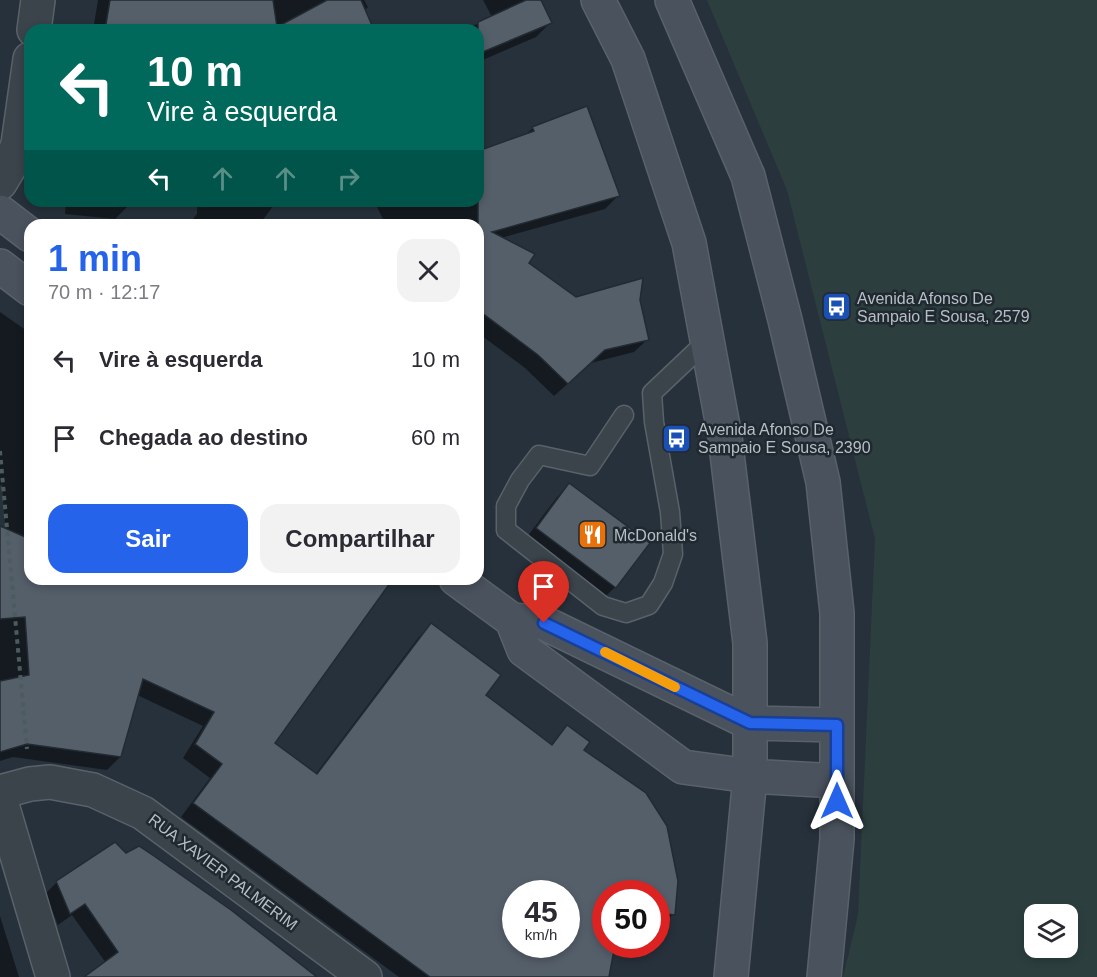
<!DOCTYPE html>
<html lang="pt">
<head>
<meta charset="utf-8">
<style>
	:root { --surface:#fff; --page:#f2f2f3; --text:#2b2b33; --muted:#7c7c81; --accent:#2563eb }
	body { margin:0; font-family:Helvetica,sans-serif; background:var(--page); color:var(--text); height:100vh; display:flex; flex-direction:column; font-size:22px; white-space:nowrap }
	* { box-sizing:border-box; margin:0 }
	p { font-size:20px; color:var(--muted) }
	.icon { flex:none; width:33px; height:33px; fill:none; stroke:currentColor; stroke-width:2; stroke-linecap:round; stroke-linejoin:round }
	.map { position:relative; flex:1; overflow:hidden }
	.side { position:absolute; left:24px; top:219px; width:460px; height:366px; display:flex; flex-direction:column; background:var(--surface); border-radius:18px; box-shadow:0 3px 9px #0003 }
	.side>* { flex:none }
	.top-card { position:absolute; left:24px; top:24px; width:460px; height:183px; border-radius:18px; box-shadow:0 3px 9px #0003; background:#00695c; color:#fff; overflow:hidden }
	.tools { position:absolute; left:1024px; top:904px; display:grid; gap:12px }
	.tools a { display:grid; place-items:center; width:54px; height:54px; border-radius:12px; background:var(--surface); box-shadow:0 3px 9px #0003; font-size:30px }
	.speed { position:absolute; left:502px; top:880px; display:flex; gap:12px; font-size:30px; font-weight:700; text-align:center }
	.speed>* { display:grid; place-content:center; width:78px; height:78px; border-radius:50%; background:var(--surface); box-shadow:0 3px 9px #0003; line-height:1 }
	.speed small { font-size:15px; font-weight:400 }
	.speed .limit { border:9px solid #d22; background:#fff; color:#111 }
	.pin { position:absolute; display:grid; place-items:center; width:51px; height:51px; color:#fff; margin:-62px -26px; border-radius:50% 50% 50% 0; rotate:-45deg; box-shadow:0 0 6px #0007 }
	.pin .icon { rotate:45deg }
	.me { position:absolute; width:66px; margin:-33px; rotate:0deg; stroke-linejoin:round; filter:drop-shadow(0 0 4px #0008) }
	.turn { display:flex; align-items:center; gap:21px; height:126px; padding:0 24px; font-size:27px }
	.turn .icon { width:78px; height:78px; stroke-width:2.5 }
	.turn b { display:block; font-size:42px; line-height:51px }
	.lanes { display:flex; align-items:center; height:57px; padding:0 24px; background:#0003; justify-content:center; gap:30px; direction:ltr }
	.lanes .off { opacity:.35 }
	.round { display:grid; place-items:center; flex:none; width:63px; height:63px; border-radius:18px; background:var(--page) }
	.summary { display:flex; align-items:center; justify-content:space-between; height:102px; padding:0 24px }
	h1 { font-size:36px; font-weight:800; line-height:45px; color:var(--accent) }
	.button { display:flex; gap:12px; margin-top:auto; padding:12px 24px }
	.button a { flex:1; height:69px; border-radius:18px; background:var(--accent); color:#fff; font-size:24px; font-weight:800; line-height:69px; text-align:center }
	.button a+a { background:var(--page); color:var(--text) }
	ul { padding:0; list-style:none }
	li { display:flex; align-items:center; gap:18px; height:78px; padding:0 24px }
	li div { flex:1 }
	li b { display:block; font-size:22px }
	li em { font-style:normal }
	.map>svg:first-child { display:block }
</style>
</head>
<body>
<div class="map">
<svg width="1097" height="977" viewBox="0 0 1097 977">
	<rect width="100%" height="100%" fill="#27313b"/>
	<path fill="#2c3f3e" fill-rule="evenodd" d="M707 0H1097V977H843L858 915 875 539 787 190ZM1035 915H1068V948H1035Z"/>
	<path fill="#0007" fill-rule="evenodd" d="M98 0H364L368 7 364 11 373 30H93Z
		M483 0H539L550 23 536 37 478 62V30H464L492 17Z
		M533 128 618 196 605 209 501 238 527 263 576 299 638 301 648 339 634 352 591 363 554 396 525 368 478 333V225H386L374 201H478L525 135Z
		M66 201H130V204L115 219 65 214Z
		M197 201H277L259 225H188L197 214Z
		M0 312 30 333V579H369L273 743 315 775 418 638 431 625 484 696 550 746 567 727 582 750 673 914 660 928 657 927V894H606V945H613L608 977H399L181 817 210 778 183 758 203 726 137 695 120 757 107 770 13 757 0 761V596L10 595 2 484 0 486ZM516 894H567V945H516Z
		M569 485 648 543 615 587 602 600 524 541 557 497Z
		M125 855 315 977H86L106 963 72 915 58 925 45 894 57 882Z
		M0 916 19 977H0Z"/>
	<path fill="#555f6a" stroke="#222a32" stroke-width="1.5" fill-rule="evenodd" d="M110 0H273L277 27 327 0H361L374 30H105Z
		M526 0H541L552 23 478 54V22Z
		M587 106 620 196 492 232 535 254 529 263 576 297 643 278 640 300 649 340 605 350 568 384 538 355 478 310V151L534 131 532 127Z
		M569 483 650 543 616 588 536 528Z
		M0 526 30 539V579H393L275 743 317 774 431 623 501 675 486 695 552 745 567 725 590 742 584 750 646 793 667 826 678 881 675 915 657 913V894H606V945H615L609 977H430L193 803 222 764 195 744 214 712 143 679 121 757 27 744 0 752V681L29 675 25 617 0 619ZM516 894H567V945H516Z
		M115 842 126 853 139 846 154 856 231 910 317 977H84L118 952 85 904 70 914 56 881Z"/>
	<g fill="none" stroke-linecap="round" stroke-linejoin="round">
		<defs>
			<path id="service" d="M624 415 590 466 539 455 520 480 506 506V530L603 606 626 613 649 605 663 583 673 554 670 512 654 422 652 393 707 341"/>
			<path id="minor" d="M34 30 38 0
				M0 183 9 168 18 144 30 59
				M0 792 30 784 50 782 93 790 143 813 365 977
				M0 798 53 977"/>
			<path id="secondary" d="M598 0 628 59 689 243 725 437 750 643V776L731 977
				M672 0 748 176 785 320 823 482 837 613V839L824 977
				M0 212 30 235
				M0 266 30 289
				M456 579 512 620 544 623 750 723 837 725
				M512 620 524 650 683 767 750 776 837 781"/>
		</defs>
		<use href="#service" stroke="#596169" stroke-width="21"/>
		<use href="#minor" stroke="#596169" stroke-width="36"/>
		<use href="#secondary" stroke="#596169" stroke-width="36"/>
		<path stroke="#4b5c5d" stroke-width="4" stroke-dasharray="4.5 4.5" stroke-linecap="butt" d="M0 451 27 749"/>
		<use href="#service" stroke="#3b434b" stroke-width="18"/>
		<use href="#minor" stroke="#3b434b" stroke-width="33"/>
		<use href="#secondary" stroke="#49525d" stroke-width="33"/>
	</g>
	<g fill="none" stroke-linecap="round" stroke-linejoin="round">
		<defs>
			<path id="route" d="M544 623 750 723 837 725V801"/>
		</defs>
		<use href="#route" stroke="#184099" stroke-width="15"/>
		<use href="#route" stroke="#2563eb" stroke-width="10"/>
		<path stroke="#f59e0b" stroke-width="10" d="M605 652 675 687"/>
	</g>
	<defs>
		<symbol id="bus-square" viewBox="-11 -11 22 22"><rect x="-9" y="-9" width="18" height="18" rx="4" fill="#1a4fb4" stroke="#202830"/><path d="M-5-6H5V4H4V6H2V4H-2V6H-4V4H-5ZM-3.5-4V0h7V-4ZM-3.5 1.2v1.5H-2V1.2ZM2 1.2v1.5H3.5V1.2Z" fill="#fff"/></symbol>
		<symbol id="restaurant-square" viewBox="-11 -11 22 22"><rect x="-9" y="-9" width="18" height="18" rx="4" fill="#e8710a" stroke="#202830"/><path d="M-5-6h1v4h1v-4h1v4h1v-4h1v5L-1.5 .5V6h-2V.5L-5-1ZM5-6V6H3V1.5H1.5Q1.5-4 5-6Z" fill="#fff"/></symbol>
	</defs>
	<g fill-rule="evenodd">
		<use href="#bus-square" x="820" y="290" width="33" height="33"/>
		<use href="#bus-square" x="660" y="422" width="33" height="33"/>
		<use href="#restaurant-square" x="576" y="518" width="33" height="33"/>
	</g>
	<g text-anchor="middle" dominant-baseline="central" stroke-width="5" stroke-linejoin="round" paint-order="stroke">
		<g font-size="16" fill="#b6bec6" stroke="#202830" text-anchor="start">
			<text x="857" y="298">Avenida Afonso De<tspan x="857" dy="18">Sampaio E Sousa, 2579</tspan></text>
			<text x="698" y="429">Avenida Afonso De<tspan x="698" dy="18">Sampaio E Sousa, 2390</tspan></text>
			<text x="614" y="535">McDonald's</text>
		</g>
		<g font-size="16" fill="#b6bec6" stroke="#202830">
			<text transform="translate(223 872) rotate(37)">RUA XAVIER PALMERIM</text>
		</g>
	</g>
</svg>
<div class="tools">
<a><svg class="icon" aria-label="layers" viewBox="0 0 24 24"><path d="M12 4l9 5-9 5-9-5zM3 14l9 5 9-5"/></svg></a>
</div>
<div class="speed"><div>45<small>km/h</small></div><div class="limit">50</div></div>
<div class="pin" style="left:544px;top:623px;background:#d93025"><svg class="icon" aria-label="arrive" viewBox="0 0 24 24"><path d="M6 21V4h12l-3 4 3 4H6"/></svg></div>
<svg class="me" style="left:837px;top:801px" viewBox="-20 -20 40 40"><path d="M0-17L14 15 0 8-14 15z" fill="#2563eb" stroke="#fff" stroke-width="4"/></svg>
<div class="top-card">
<div class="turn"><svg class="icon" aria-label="left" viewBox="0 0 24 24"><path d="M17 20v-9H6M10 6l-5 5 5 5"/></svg><div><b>10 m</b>Vire à esquerda</div></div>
<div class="lanes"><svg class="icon" aria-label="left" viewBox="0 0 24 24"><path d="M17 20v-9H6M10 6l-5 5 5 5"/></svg><svg class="icon off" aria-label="ahead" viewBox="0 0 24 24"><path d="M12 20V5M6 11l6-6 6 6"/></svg><svg class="icon off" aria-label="ahead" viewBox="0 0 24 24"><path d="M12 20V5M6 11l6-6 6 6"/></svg><svg class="icon off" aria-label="right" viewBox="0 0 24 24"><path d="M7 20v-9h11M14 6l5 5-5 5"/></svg></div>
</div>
<section class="side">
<div class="summary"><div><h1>1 min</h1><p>70 m · 12:17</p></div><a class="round"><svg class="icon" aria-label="close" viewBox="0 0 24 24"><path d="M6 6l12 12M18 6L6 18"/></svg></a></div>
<ul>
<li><svg class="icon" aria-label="left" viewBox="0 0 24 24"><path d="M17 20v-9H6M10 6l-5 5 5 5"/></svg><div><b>Vire à esquerda</b></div><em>10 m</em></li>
<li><svg class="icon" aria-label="arrive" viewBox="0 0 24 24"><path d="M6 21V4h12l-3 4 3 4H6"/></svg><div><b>Chegada ao destino</b></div><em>60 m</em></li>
</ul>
<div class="button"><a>Sair</a><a>Compartilhar</a></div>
</section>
</div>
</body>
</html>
